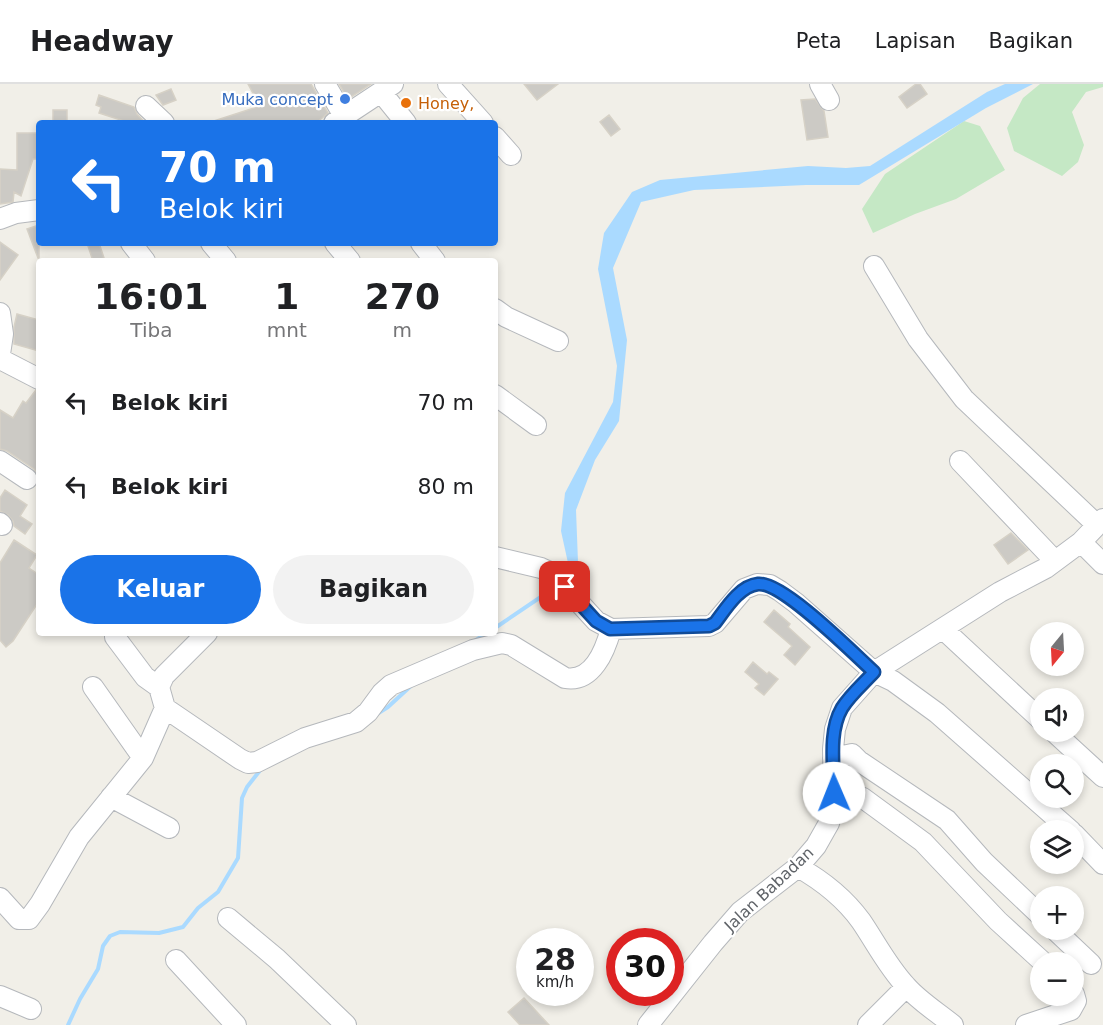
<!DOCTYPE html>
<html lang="id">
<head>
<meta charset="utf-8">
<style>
	:root { --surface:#fff; --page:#f2f2f2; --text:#202124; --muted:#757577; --line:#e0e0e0; --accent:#1a73e8 }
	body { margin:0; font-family:"DejaVu Sans",sans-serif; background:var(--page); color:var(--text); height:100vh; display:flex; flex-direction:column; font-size:22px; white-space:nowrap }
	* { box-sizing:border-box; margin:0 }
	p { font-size:20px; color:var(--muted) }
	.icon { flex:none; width:33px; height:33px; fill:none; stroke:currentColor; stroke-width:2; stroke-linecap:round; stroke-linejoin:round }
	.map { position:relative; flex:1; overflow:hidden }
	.side { position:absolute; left:36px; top:174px; width:462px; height:378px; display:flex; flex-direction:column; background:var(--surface); border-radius:6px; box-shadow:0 3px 9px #0003 }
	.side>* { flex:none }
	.guide { position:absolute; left:36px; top:36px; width:462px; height:126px; border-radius:6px; box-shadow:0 3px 9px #0003; background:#1a73e8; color:#fff; overflow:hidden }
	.needle { width:39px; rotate:198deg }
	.buttons { position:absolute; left:1030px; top:538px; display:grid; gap:12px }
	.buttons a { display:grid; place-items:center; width:54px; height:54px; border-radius:50%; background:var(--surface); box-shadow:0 3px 9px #0003; font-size:30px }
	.speed { position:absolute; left:516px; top:844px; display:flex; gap:12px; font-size:30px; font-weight:700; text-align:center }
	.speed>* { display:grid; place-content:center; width:78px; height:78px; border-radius:50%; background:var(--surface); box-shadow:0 3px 9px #0003; line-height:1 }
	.speed small { font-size:15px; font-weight:400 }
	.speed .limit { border:9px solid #d22; background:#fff; color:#111 }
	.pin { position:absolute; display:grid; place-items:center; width:51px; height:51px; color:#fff; margin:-26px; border-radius:12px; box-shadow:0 3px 9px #0006 }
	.me { position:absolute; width:66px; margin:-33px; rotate:359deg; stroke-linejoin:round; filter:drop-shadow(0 0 4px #0008) }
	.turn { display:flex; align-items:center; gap:21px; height:126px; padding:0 24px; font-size:27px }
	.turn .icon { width:78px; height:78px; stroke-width:2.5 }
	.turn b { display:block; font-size:42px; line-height:51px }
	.eta { display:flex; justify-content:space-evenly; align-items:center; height:102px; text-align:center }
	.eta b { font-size:36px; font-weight:600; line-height:42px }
	.button { display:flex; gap:12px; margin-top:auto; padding:12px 24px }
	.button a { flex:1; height:69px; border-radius:36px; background:var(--accent); color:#fff; font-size:24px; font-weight:600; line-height:69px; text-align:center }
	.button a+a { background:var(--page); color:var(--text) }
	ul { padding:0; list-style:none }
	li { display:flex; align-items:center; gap:18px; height:84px; padding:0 24px }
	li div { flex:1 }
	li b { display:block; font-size:22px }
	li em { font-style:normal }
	header { display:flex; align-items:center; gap:36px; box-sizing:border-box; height:84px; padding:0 30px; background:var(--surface); border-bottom:2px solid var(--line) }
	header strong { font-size:28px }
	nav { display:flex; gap:33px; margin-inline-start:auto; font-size:21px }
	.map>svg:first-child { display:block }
</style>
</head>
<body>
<header>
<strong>Headway</strong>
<nav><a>Peta</a><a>Lapisan</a><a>Bagikan</a></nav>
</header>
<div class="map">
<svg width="1103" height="941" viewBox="0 0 1103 941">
	<rect width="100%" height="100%" fill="#f1efe8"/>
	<path fill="#c5e8c5" d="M1040 0H1103V3L1086 8 1072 28 1084 61 1078 78 1062 92 1014 67 1007 44 1023 14Z
		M964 37 980 42 1005 86 956 115 915 130 873 149 862 125 885 90Z"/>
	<path fill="#aadaff" d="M1005 0H1033L986 24 859 101H806L694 106 641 118 613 184 627 256 619 337 595 376 576 426 578 478 568 479 561 447 565 409 613 318 617 282 598 185 604 149 632 108 660 96 808 82 846 84 870 82 987 8Z"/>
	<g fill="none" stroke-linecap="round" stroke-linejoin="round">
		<path stroke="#aadaff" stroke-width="4" d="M566 497 575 490 573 476
			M495 544 557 502
			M476 556 487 549
			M377 630 388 623 413 600
			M68 941 80 915 98 885 103 862 110 852 120 848 159 849 183 843 198 824 218 808 238 774 242 714 247 703 262 684"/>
	</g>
	<path fill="#cccac5" stroke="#d6d1c6" stroke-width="1.5" d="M248 0H311L328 29 316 39H215L214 37 260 22Z
		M339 0H371L348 15Z
		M524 0H558L537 16Z
		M916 0H920L927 10 907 24 899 13Z
		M171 5 176 16 163 21 156 11Z
		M99 11 134 23 137 30 145 39H130L99 29 101 23 96 21Z
		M815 15 824 27 828 53 807 56 801 16Z
		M53 26H67V39H53Z
		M609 31 620 45 611 52 600 38Z
		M17 49H39V75H33L21 112 14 108 13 118 0 120V85L17 86Z
		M39 141V174H38L27 145Z
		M0 158 18 171 0 196Z
		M87 159H99L104 174 93 177Z
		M17 230 39 236V267L14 260V243Z
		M36 306 39 307V402L38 390 34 385 7 367 0 365V326L13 334 23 317 26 319Z
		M5 406 27 421 20 432 32 440 25 450 14 442 13 437 8 431 0 427V414Z
		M1011 449 1028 466 1008 480 994 461Z
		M14 456 37 471 29 484 39 491V517L13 557 6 563 0 556V479Z
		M774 526 790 540 788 543 810 563 795 581 784 571 792 562 764 538Z
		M753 578 767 590 769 588 778 595 764 611 755 604 759 600 745 588Z
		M524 914 549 941H520L508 928Z"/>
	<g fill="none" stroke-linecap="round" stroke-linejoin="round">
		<defs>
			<path id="minor" d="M325 0 344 32
				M448 0 483 39
				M820 0 829 16
				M381 8 406 39
				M146 22 164 39
				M334 39 393 0
				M495 53 511 71
				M0 135 16 129 39 126
				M131 159 145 177
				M211 159 226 177
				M335 159 350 177
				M421 159 435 177
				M874 182 918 255 964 315 1097 441
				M495 225 506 233 558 257
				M0 229 3 250 0 270
				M0 275 39 295
				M495 311 536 341
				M0 377 27 395
				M960 377 1055 477
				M0 439 2 441
				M1081 458 1103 480
				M495 473 541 484 552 489 596 537 611 545 709 542 715 539 744 505 757 500 770 501 780 507 796 519 874 588 893 597 937 629 1071 747
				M943 545 1041 636
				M207 549 164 592 159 603 165 624 240 675 248 679 257 678 305 654 356 638 368 628 382 609 391 601 473 566 502 559 511 561 565 594C592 599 605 567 611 545
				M115 553 145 593 159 603
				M93 603 143 674
				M1054 648 1103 693
				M833 674 852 670 859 677 947 736 984 778 1041 832
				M834 709H849L863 714 923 758 998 837 1044 879
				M111 713 169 744
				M1074 750 1103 780
				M798 783C821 796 845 815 861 837 876 859 888 883 906 902 919 917 937 928 953 941
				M0 814 19 835H29L40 820 79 753 143 674 165 624
				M228 834 277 875 346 941
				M1055 846 1091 880
				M176 876 236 941
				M0 912 31 925
				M648 941 713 859 740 828 798 783 816 762 829 739 834 723 833 665 835 645 842 624 874 588 1000 508 1046 484 1081 458 1103 435
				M868 941 906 903
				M1026 941 1071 926 1076 917 1074 910"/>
		</defs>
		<use href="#minor" stroke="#b5b8bc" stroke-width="22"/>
		<use href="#minor" stroke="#fff" stroke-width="20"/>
	</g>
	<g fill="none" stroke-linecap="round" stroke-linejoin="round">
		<defs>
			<path id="route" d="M565 503 596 537 610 545 709 542 715 539C725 526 739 502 758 500 782 497 853 569 874 588 864 599 850 611 842 624 828 648 834 682 834 709"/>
		</defs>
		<use href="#route" stroke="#114b97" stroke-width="15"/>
		<use href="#route" stroke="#1a73e8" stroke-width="10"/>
	</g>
	<circle fill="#3f7fe0" stroke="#fff" stroke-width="2" cx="345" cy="15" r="6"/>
	<circle fill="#e8710a" stroke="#fff" stroke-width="2" cx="406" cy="19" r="6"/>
	<g text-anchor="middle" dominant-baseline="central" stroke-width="4.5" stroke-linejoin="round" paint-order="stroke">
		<g font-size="16" fill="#366cbe" stroke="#fff" text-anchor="end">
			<text x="333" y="15">Muka concept</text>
		</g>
		<g font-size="16" fill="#c56008" stroke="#fff" text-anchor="start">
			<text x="418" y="19">Honey,</text>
		</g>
		<g font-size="16" fill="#5f6368" stroke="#fff">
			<text transform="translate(769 805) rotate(-43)">Jalan Babadan</text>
		</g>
	</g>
</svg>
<div class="buttons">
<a><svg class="needle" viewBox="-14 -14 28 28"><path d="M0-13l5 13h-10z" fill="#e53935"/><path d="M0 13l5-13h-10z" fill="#757577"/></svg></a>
<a><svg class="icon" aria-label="sound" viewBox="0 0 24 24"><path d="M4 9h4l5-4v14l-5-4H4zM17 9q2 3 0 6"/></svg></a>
<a><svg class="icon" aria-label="search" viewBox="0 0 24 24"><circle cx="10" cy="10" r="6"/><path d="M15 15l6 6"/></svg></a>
<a><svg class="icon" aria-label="layers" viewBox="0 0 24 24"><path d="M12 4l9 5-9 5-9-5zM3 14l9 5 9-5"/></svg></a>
<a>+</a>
<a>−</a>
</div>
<div class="speed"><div>28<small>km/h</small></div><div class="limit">30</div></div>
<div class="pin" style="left:565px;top:503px;background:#d93025"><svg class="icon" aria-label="arrive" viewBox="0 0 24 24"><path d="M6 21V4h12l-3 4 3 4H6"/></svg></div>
<svg class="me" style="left:834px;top:709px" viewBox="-20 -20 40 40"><circle r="19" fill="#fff"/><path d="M0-13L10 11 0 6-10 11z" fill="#1a73e8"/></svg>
<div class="guide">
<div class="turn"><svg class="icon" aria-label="left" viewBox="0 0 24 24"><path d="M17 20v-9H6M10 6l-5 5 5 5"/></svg><div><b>70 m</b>Belok kiri</div></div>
</div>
<section class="side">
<div class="eta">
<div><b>16:01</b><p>Tiba</p></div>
<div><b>1</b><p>mnt</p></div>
<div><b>270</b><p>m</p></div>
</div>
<ul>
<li><svg class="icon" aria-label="left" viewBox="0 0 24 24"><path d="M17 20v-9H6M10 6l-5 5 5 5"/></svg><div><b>Belok kiri</b></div><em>70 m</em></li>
<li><svg class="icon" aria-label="left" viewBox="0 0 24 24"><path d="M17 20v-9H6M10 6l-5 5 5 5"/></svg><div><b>Belok kiri</b></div><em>80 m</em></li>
</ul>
<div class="button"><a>Keluar</a><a>Bagikan</a></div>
</section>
</div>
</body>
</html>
